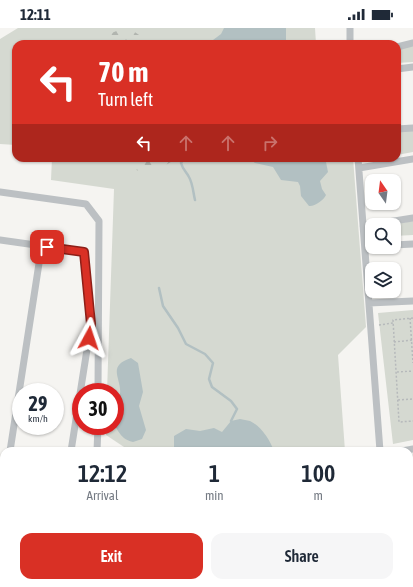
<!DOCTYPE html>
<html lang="en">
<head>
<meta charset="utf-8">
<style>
	:root { --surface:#fff; --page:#f6f6f7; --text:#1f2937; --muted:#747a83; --accent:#d93025 }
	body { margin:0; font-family:"Asap Condensed",sans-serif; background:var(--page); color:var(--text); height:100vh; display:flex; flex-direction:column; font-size:15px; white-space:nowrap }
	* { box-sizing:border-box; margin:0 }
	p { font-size:13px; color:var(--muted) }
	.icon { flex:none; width:22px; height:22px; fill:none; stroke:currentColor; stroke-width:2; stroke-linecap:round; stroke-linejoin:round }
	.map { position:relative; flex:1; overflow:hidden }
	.panel { position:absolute; left:0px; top:419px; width:413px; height:140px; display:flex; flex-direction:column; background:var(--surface); border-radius:12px 12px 0 0; box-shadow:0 1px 3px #0004 }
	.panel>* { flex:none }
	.hud { position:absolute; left:12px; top:12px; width:389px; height:122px; border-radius:12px; box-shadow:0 1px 3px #0004; background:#d93025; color:#fff; overflow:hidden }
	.needle { width:26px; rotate:346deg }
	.fabs { position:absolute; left:365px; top:146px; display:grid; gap:8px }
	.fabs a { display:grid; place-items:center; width:36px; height:36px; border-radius:8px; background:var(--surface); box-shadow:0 1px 3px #0004; font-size:20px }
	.speed { position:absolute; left:12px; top:355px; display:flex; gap:8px; font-size:20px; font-weight:700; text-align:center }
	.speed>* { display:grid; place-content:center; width:52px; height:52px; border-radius:50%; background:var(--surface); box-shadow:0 1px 3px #0004; line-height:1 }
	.speed small { font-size:10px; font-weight:400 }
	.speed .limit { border:6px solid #d22; background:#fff; color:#111 }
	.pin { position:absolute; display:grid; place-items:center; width:34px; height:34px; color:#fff; margin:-17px; border-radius:8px; box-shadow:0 2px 6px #0006 }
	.me { position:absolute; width:44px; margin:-22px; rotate:5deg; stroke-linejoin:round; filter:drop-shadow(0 0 3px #0008) }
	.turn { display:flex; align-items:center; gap:14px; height:84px; padding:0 20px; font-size:18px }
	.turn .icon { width:52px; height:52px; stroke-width:2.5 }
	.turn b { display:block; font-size:28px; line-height:34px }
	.lanes { display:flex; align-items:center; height:38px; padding:0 20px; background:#0003; justify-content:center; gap:20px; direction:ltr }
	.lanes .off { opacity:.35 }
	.eta { display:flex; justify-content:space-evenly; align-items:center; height:68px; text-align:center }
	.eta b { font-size:24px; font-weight:600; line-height:28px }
	.cta { display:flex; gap:8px; margin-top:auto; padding:8px 20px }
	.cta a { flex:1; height:46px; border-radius:12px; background:var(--accent); color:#fff; font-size:16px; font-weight:600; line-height:46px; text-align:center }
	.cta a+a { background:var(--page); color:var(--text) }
	.status { display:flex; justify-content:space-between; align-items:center; height:28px; padding:0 20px; background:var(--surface); direction:ltr }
	.status svg { height:11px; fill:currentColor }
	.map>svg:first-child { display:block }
</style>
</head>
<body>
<div class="status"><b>12:11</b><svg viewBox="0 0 49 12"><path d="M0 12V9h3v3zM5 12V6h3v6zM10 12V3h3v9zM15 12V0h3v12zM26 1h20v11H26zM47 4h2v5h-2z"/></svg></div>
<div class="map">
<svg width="413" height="559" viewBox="0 0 413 559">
	<defs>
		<pattern id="forest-firs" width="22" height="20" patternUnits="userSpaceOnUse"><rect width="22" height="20" fill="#d5d9d1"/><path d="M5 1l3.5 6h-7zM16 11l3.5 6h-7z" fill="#b1b5af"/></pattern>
	</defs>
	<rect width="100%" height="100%" fill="#f5f4f1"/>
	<path fill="#d5d9d1" d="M18 0H315L316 16H16V117L0 116V11Z
		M413 18V34L397 35V21Z
		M413 102V124L397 127V104Z
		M52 130H353L366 299 338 327 345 423H130L106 407V398H115V364H107L114 161 51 152Z
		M413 193V207L394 208V197H388Z
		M413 282V412L393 416 378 285Z
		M141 555H354V559H141Z"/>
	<path fill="url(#forest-firs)" d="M124 0H129L152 16H112L109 6Z
		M136 130H174V132L161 140 146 146 134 141Z
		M227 555H271L269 559H225Z"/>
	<path fill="#b2c0c2" d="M224 0H286V16H246L239 13H234L229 16H213V12L221 6Z
		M248 130H328L326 134 328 144 320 153 322 161 326 167C324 172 314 179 309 178L301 168 300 158 298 154 281 152 273 139 255 135Z
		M131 330 138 335 143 364 139 378 146 402 142 411 133 414C125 412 122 409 118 403 110 390 119 379 120 366 122 351 106 338 131 330Z
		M240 391C243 392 247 392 250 393 261 398 270 412 274 423H176L174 421V408L186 401 200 403 214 400 222 404 231 393Z"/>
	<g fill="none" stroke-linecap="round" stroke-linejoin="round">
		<path stroke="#b2c0c2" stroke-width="2.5" d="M184 130 181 135C183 142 186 143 189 149 193 156 193 164 195 172
			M159 260 163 278 178 300 186 316 205 326 213 335 209 351 212 359 231 373 237 381 231 393"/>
		<path stroke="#b6b9bb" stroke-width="1.5" stroke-dasharray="2 2" stroke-linecap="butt" d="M410 290 413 335
			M413 290 393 292 399 394 413 393
			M379 297 393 295
			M394 314 413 312
			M397 344 413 343
			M398 372 413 371"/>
		<path stroke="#bcc0c3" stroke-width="7" d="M350 0V16
			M397 19 413 15
			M397 41 413 39
			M397 101 413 100
			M358 130 380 423
			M359 140 413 131
			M0 164 86 176 99 193 98 364
			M363 198 413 190
			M0 212 85 224 91 296 71 423
			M394 217 413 216
			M369 275 413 273
			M10 423 40 229 35 217
			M97 423 98 398
			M402 423 413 421
			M409 479 413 478
			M409 498H413
			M391 555V559
			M96 559V555"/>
	</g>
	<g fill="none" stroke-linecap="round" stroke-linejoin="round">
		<defs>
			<path id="route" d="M47 219 84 224 91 296 89 310"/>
		</defs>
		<use href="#route" stroke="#8d1f18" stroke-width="10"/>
		<use href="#route" stroke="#d93025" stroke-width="7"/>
	</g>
</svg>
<div class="fabs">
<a><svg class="needle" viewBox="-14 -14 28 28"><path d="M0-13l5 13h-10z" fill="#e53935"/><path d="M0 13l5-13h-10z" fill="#747a83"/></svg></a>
<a><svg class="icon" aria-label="search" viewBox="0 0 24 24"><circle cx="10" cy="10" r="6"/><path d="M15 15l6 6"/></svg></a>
<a><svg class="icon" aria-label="layers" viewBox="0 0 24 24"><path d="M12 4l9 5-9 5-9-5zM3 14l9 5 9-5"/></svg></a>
</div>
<div class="speed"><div>29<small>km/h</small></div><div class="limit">30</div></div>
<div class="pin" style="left:47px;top:219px;background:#d93025"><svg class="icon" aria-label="arrive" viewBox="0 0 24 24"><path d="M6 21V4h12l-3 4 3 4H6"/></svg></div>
<svg class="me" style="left:89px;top:310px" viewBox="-20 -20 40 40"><path d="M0-17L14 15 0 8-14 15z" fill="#d93025" stroke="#fff" stroke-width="4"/></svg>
<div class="hud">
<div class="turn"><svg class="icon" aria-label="left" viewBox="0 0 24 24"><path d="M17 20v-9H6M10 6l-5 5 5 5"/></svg><div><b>70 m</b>Turn left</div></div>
<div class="lanes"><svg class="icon" aria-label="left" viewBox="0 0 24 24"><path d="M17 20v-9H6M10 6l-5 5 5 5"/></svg><svg class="icon off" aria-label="ahead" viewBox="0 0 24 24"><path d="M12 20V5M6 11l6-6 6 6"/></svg><svg class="icon off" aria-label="ahead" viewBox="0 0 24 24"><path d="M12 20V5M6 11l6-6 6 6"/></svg><svg class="icon off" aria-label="right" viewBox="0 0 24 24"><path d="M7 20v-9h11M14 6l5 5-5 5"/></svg></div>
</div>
<section class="panel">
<div class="eta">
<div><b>12:12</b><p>Arrival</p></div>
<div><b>1</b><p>min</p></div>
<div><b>100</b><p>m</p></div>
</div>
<div class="cta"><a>Exit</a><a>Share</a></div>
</section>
</div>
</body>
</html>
